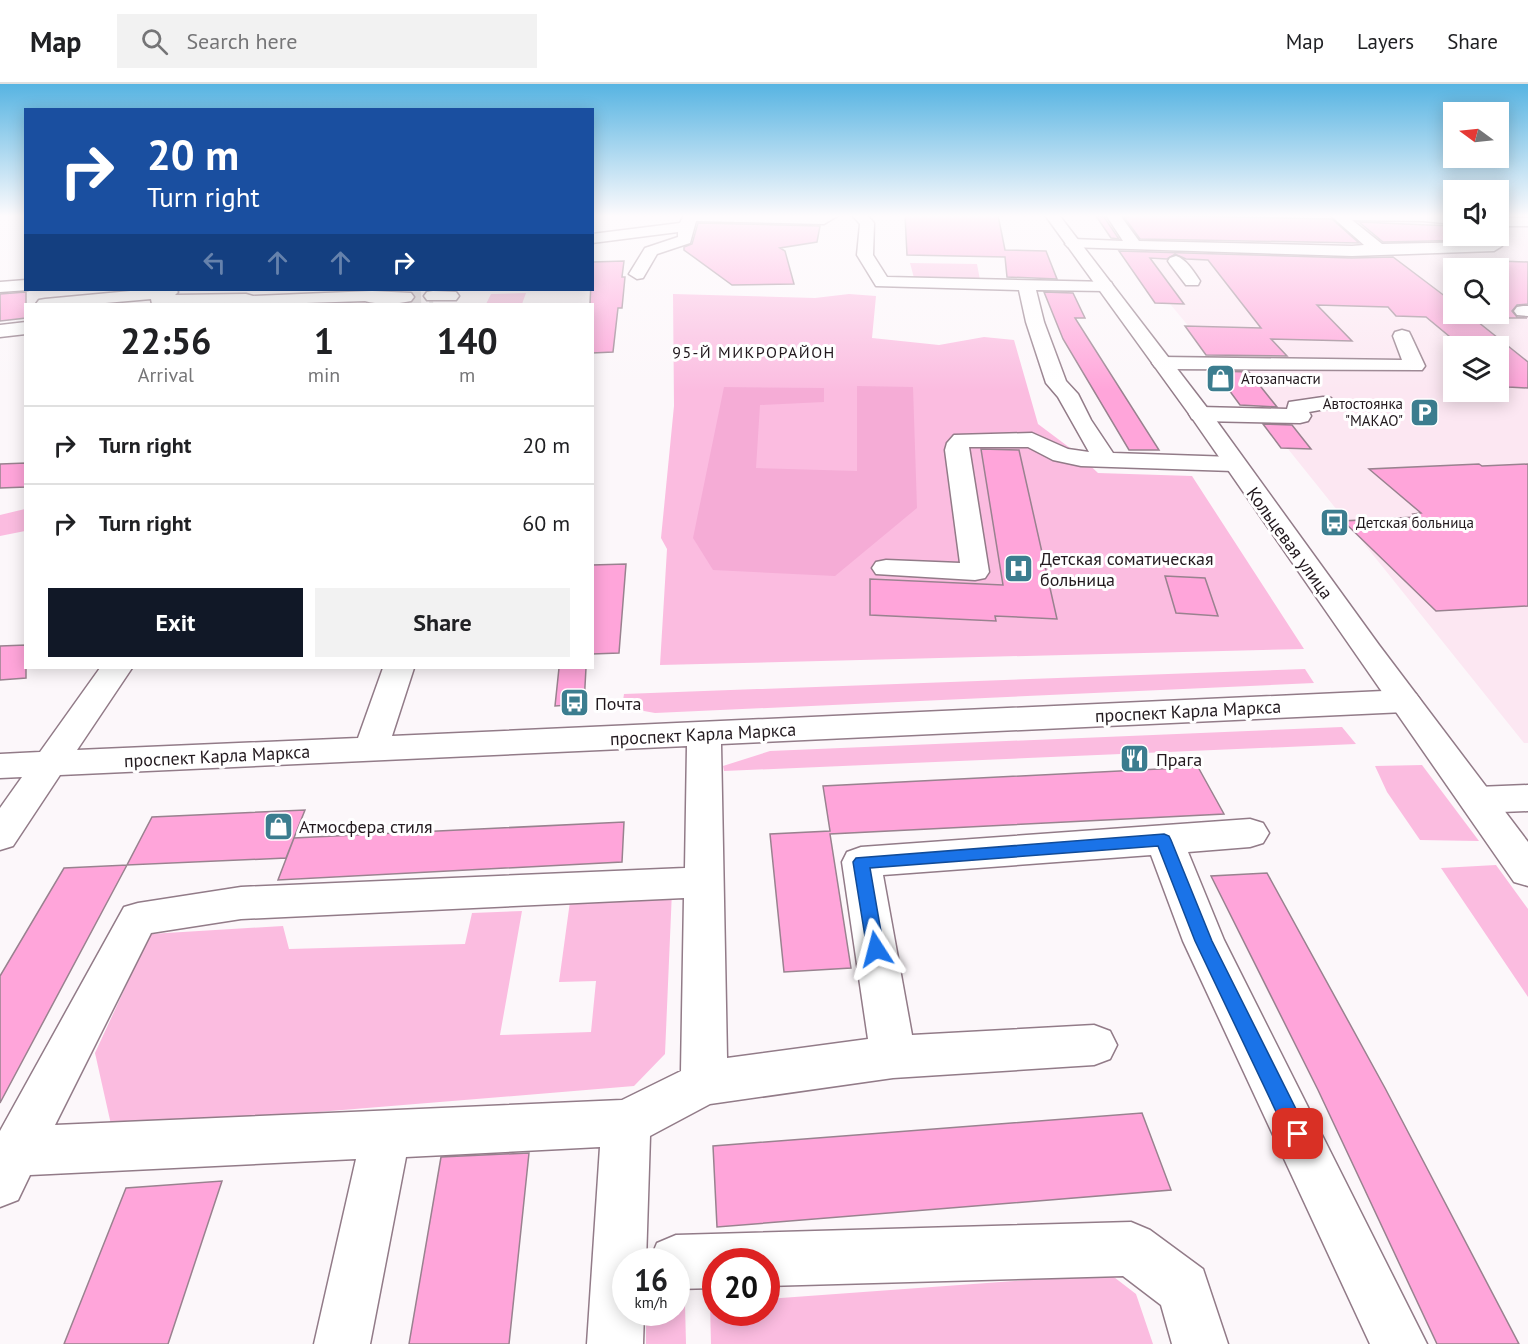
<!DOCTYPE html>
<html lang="en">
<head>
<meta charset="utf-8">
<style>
	:root { --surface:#fff; --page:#f2f2f2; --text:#202124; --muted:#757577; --line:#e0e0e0; --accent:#111827 }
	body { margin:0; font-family:"PT Sans",sans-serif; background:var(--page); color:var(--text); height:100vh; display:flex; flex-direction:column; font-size:22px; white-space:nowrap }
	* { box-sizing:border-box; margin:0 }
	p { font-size:20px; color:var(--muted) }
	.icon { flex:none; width:33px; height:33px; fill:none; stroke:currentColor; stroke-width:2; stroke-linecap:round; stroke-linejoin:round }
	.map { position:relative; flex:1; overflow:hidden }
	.side { position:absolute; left:24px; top:219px; width:570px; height:366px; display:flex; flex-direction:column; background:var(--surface); border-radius:0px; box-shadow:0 3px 15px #0003 }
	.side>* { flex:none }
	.hud { position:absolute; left:24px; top:24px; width:570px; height:183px; border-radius:0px; box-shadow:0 3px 15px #0003; background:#1a4fa0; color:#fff; overflow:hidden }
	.needle { width:39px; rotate:285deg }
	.tools { position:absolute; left:1443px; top:18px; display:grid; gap:12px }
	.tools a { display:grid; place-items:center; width:66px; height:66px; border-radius:0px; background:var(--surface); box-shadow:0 3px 15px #0003; font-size:30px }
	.speed { position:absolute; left:612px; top:1164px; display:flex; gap:12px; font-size:30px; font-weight:700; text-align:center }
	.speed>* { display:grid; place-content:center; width:78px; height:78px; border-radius:50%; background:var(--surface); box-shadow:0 3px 15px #0003; line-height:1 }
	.speed small { font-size:15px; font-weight:400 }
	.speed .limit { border:9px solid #d22; background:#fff; color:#111 }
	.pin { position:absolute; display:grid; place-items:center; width:51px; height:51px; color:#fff; margin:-26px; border-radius:12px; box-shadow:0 3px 9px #0006 }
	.me { position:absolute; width:66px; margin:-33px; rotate:351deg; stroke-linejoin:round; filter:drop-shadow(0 0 4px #0008) }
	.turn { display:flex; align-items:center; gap:21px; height:126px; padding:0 24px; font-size:27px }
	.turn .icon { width:78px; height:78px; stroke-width:2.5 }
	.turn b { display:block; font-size:42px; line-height:51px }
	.lanes { display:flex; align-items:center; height:57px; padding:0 24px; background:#0003; justify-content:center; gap:30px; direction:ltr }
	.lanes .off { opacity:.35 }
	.eta { display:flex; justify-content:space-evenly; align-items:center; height:102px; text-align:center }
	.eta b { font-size:36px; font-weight:700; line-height:42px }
	.button { display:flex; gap:12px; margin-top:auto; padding:12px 24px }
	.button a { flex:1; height:69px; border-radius:0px; background:var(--accent); color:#fff; font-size:24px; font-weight:700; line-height:69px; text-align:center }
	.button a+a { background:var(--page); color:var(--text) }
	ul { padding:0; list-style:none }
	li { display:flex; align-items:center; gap:18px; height:78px; padding:0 24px; border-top:2px solid var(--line) }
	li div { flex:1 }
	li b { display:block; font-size:22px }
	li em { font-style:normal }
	header { display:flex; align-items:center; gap:36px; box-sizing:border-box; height:84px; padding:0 30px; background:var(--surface); border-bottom:2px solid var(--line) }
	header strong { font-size:28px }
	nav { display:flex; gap:33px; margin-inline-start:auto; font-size:21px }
	.search { width:420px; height:54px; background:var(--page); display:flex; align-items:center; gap:15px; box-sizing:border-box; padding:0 21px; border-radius:0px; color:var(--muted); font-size:22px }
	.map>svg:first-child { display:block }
</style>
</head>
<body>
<header>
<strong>Map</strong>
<div class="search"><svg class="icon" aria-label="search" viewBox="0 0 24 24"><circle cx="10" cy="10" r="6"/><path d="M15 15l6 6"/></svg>Search here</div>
<nav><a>Map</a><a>Layers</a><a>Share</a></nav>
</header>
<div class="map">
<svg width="1528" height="1260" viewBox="0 0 1528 1260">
	<rect width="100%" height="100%" fill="#fcf7fa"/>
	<path fill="#fce7f2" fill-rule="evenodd" d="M1100 131H1453L1454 152H1498L1499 131H1528V659H1524L1219 279 1156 203ZM1454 184H1498V230H1454ZM1454 262H1498V308H1454Z"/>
	<path fill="#fbbce0" d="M910 179 977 180 980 196 914 194Z
		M526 209 522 220H486L491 210Z
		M673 210 815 214 849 210 876 212 872 254 939 261 984 253 1014 256 1038 340 1078 370 1098 389 1192 392 1304 565 660 581 667 465 661 454 674 322Z
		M25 425V447L0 452V431Z
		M1305 585 1314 599 655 629 622 623 624 610Z
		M1342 643 1356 660 724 687 723 682 770 667Z
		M1422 681 1479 757 1420 756 1387 708 1375 682Z
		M1496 781 1528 825V913L1441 784Z
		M672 807 665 970 634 1002 112 1045 95 969 150 850 283 842 289 865 465 860 472 829 522 827 500 951 591 948 596 897 559 898 571 810Z
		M1110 1190 1136 1210 1153 1260H711L710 1219H715L716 1228H766L767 1215Z
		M685 1220 686 1260H646V1233L659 1229 676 1228 677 1223Z"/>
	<path fill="#f5acd6" d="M857 302 913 303 917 424 835 492 713 486 693 454 724 303 824 304V318L760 321 756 384 857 387Z"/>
	<path fill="#ffa5da" stroke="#99828f" stroke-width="1.5" d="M905 131H998L1005 166 1046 167 1057 195 1007 193 1005 173 907 171Z
		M1127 131 1332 135 1359 159 1140 155 1124 133H1128Z
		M1096 132 1104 133 1119 155 1111 154Z
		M1359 138 1452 142 1454 152H1466L1472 156 1383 158Z
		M698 139 820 142 817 158 780 164 785 167 794 200 732 201 684 166V163L692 160Z
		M1119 167 1352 174 1393 173 1454 219V230H1468L1528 278V304L1508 303 1498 295V262H1461L1426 233 1396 232 1388 223 1317 221 1352 257 1271 255 1287 272 1206 271 1185 242 1261 244 1208 176 1186 175 1175 170 1167 175 1150 174 1184 220 1155 219Z
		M624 177 622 193H625L622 224H618L613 268 592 269V220H590L592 178Z
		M1498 177 1528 178V220L1517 221 1512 227 1517 233 1527 234H1498Z
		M26 208V234L0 237V210Z
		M1044 208 1073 209 1085 234H1075L1159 366H1129L1063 255Z
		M1215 287 1249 288 1277 323 1240 321Z
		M1263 340 1292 341 1311 365 1281 364Z
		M981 365 1019 366 1057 535 995 532 996 537 870 531V495L1003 501Z
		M26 379V403L0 404V380Z
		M1479 380 1482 382 1528 380V522L1436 527 1343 437 1416 433 1413 430 1421 429 1369 385Z
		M626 480 619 569 592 570V481Z
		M1165 492 1205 494 1218 532 1176 529Z
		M26 561V594L0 596V562Z
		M559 584H586L584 620 555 622Z
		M1198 683 1224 730 830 750 851 884 784 888 770 750 830 747 823 702Z
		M305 726 286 774 127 781 152 733Z
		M624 738 622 778 278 796 294 754Z
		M127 781 0 1019V892L64 784Z
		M1267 789 1385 1004 1519 1260H1437L1318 1006 1211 792Z
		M1142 1029 1171 1106 717 1143 713 1062Z
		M529 1069 509 1260H409L441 1073Z
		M222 1097 168 1260H64L126 1104Z"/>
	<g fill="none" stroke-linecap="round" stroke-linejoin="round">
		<path stroke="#dbd6d9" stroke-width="16" stroke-dasharray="16 8" stroke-linecap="butt" d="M405 213 433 212"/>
		<defs>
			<path id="minor" d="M684 131 821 132 839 131 824 140 696 137 690 159 657 170 643 194 637 195 629 190 645 164 678 153V148L592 159V150L680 139Z
				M852 131H867L874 139 873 171 887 193 1111 198 1113 202 1111 206 1105 207 1036 206 1044 238 1066 297 1078 310 1091 336 1113 369 1233 373 1241 375 1245 380 1241 385 1233 387 1081 382 1053 376 1028 363H969L989 488 985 494 975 496 876 490 872 484 876 478 886 476 960 479 945 366 947 359 954 351 1032 349 1068 365 1089 368 1058 313 1046 299 1026 238 1019 206 876 202 857 171 860 140Z
				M1106 131H1120L1139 157 1352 162 1364 161 1330 131H1448L1454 132V140L1423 137 1352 136 1382 160 1477 158 1471 152H1488L1502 162 1494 167 1352 172 1068 163 1065 160 1073 155 1123 157Z
				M1498 134H1528V142H1498Z
				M1176 172C1186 175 1194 188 1200 197L1198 201H1186L1170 180 1168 177 1170 174Z
				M26 196V206H28L0 208V198Z
				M141 206H176L178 208 175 211 246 210 253 212 372 207 411 209 414 213 411 217C398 220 378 221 365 217L276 220H152L151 215 94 220H36L39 216 45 215Z
				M433 207 456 208 459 212 456 216H427L424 212 427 208Z
				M1523 222H1528V232L1517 231 1514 227 1517 223Z
				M26 238V250L0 253V241Z
				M1402 246 1409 248 1411 252 1425 282 1422 286 1162 285 1155 283 1152 279 1155 275 1162 273 1402 276 1393 252 1395 248Z
				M1323 313 1331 314 1334 319 1331 324 1309 328 1311 332 1308 337 1300 339 1200 337 1192 335 1189 330 1192 325 1200 323 1287 325 1289 318Z
				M100 584H132L77 666 358 654 383 584H414L392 652 1405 606 1416 610 1421 617 1416 624 1405 628 721 660 727 974 868 955 842 778 847 768 861 763 1250 735 1263 739 1269 749 1263 759 1250 763 1188 768 1224 856 1427 1260H1370L1183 857 1151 771 883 791 912 951 1094 941 1110 947 1117 961 1110 975 1094 981 893 994 710 1020 650 1052 646 1178H626V1228H644L643 1260H587L600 1063 406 1073 370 1260H314L356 1075 30 1091 18 1116 0 1123V1047L124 823 138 819 241 803 685 784 687 662 60 691 13 762 0 766V724L22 693 0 694V670L40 668ZM684 814 681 987 622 1016 55 1041 151 849 241 835Z
				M1528 701V727L1477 729 1464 725 1459 716 1464 707 1477 703Z
				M1131 1138 1150 1146 1203 1185 1228 1260H1172L1161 1221 1123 1192 766 1202V1178H716V1204L676 1205V1178H649L657 1159 676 1151Z"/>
			<path id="major" d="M1045 131H1059L1208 325 1379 561 1528 758V802L1514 798 1192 334Z"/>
		</defs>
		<use href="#minor" stroke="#927b88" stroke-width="3"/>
		<use href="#major" stroke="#927b88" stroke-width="3"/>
		<use href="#minor" fill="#fff" fill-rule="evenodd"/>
		<use href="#major" fill="#fff" fill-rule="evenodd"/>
	</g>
	<linearGradient id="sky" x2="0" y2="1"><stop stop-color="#57b4e2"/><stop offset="0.43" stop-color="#fefbfd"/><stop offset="1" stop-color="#fefbfd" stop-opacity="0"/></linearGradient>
	<rect width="1528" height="307" fill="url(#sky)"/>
	<path fill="#1a73e8" stroke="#114b97" stroke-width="1.5" d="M1164 750 1169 752 1171 756 1212 857 1305 1043 1308 1050 1305 1057 1298 1060 1290 1057 1195 857 1158 762 870 784 884 865 882 870 876 872 869 870 867 865 853 778 856 774Z"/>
	<defs>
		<symbol id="shop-square" viewBox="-11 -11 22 22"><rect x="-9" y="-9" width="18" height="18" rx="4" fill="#3c7d8f" stroke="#fff"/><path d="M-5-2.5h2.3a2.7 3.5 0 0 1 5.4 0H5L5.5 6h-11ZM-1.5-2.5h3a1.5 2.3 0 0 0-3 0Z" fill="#fff"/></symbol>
		<symbol id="parking-square" viewBox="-11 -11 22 22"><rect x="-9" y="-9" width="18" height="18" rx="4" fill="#3c7d8f" stroke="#fff"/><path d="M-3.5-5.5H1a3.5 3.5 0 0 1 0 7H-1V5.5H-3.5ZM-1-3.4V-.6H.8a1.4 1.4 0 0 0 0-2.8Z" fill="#fff"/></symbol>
		<symbol id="bus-square" viewBox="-11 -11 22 22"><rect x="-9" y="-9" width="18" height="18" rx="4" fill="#3c7d8f" stroke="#fff"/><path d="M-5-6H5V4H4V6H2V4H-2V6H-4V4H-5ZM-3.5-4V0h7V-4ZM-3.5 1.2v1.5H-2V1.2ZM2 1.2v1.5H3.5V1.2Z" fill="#fff"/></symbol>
		<symbol id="hospital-square" viewBox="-11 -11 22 22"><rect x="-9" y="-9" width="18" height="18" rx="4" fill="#3c7d8f" stroke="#fff"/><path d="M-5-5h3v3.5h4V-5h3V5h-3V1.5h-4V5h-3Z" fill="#fff"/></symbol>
		<symbol id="restaurant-square" viewBox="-11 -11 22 22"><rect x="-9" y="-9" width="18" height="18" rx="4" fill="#3c7d8f" stroke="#fff"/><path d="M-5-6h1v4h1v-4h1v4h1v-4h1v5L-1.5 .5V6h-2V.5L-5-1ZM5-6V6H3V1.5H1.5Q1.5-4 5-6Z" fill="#fff"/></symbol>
	</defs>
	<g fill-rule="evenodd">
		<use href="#shop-square" x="1204" y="278" width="33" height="33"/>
		<use href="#parking-square" x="1408" y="312" width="33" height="33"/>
		<use href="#bus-square" x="1318" y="422" width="33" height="33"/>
		<use href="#hospital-square" x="1002" y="468" width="33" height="33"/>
		<use href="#bus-square" x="558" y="602" width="33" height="33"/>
		<use href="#restaurant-square" x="1118" y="658" width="33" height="33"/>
		<use href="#shop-square" x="262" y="726" width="33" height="33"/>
	</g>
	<g text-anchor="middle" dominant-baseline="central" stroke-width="6" stroke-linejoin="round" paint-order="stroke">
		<g font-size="15" fill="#22191e" stroke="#fff" text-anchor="start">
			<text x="1241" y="294">Атозапчасти</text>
			<text x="1403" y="319" text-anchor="end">Автостоянка<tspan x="1403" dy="17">"МАКАО"</tspan></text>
			<text x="1356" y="438">Детская больница</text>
		</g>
		<g font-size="16" letter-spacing="1.5" fill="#22191e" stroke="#fff">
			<text x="754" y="268">95-Й МИКРОРАЙОН</text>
		</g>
		<g font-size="18" fill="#22191e" stroke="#fff">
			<text transform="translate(1290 459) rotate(54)">Кольцевая улица</text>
			<text transform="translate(1188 627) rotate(-3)">проспект Карла Маркса</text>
			<text transform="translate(703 650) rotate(-3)">проспект Карла Маркса</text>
			<text transform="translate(217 672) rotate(-3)">проспект Карла Маркса</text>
		</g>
		<g font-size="18" fill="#22191e" stroke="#fff" text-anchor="start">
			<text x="1040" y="474">Детская соматическая<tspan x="1040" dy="21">больница</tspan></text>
			<text x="595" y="619">Почта</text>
			<text x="1156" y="675">Прага</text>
			<text x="299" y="742">Атмосфера стиля</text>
		</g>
	</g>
</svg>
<div class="tools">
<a><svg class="needle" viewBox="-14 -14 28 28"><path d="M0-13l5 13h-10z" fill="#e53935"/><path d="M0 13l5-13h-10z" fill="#757577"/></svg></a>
<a><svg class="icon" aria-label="sound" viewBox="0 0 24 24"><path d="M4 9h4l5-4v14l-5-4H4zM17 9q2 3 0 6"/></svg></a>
<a><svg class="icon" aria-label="search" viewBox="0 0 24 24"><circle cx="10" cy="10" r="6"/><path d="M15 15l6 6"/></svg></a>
<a><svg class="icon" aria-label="layers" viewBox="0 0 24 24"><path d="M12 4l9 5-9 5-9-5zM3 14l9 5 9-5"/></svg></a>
</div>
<div class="speed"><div>16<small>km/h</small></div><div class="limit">20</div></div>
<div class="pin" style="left:1298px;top:1050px;background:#d93025"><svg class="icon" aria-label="arrive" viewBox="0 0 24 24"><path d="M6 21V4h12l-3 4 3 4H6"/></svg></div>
<svg class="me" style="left:876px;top:865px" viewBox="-20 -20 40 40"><path d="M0-17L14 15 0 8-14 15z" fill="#1a73e8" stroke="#fff" stroke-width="4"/></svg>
<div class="hud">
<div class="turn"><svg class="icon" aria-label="right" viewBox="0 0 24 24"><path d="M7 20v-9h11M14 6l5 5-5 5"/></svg><div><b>20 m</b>Turn right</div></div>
<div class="lanes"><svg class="icon off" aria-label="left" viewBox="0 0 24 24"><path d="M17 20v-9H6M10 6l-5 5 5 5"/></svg><svg class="icon off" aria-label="ahead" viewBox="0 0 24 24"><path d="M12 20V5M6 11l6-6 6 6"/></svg><svg class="icon off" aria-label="ahead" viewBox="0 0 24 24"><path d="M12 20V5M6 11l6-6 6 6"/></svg><svg class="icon" aria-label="right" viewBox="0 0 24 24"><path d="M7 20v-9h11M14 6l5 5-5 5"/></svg></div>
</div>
<section class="side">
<div class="eta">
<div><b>22:56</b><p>Arrival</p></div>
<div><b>1</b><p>min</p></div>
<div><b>140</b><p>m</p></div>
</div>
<ul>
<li><svg class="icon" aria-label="right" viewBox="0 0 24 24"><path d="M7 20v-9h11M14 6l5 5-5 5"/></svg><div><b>Turn right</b></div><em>20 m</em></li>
<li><svg class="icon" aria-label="right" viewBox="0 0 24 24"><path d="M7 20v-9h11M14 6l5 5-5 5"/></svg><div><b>Turn right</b></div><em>60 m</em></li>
</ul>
<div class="button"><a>Exit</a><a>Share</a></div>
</section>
</div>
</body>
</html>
